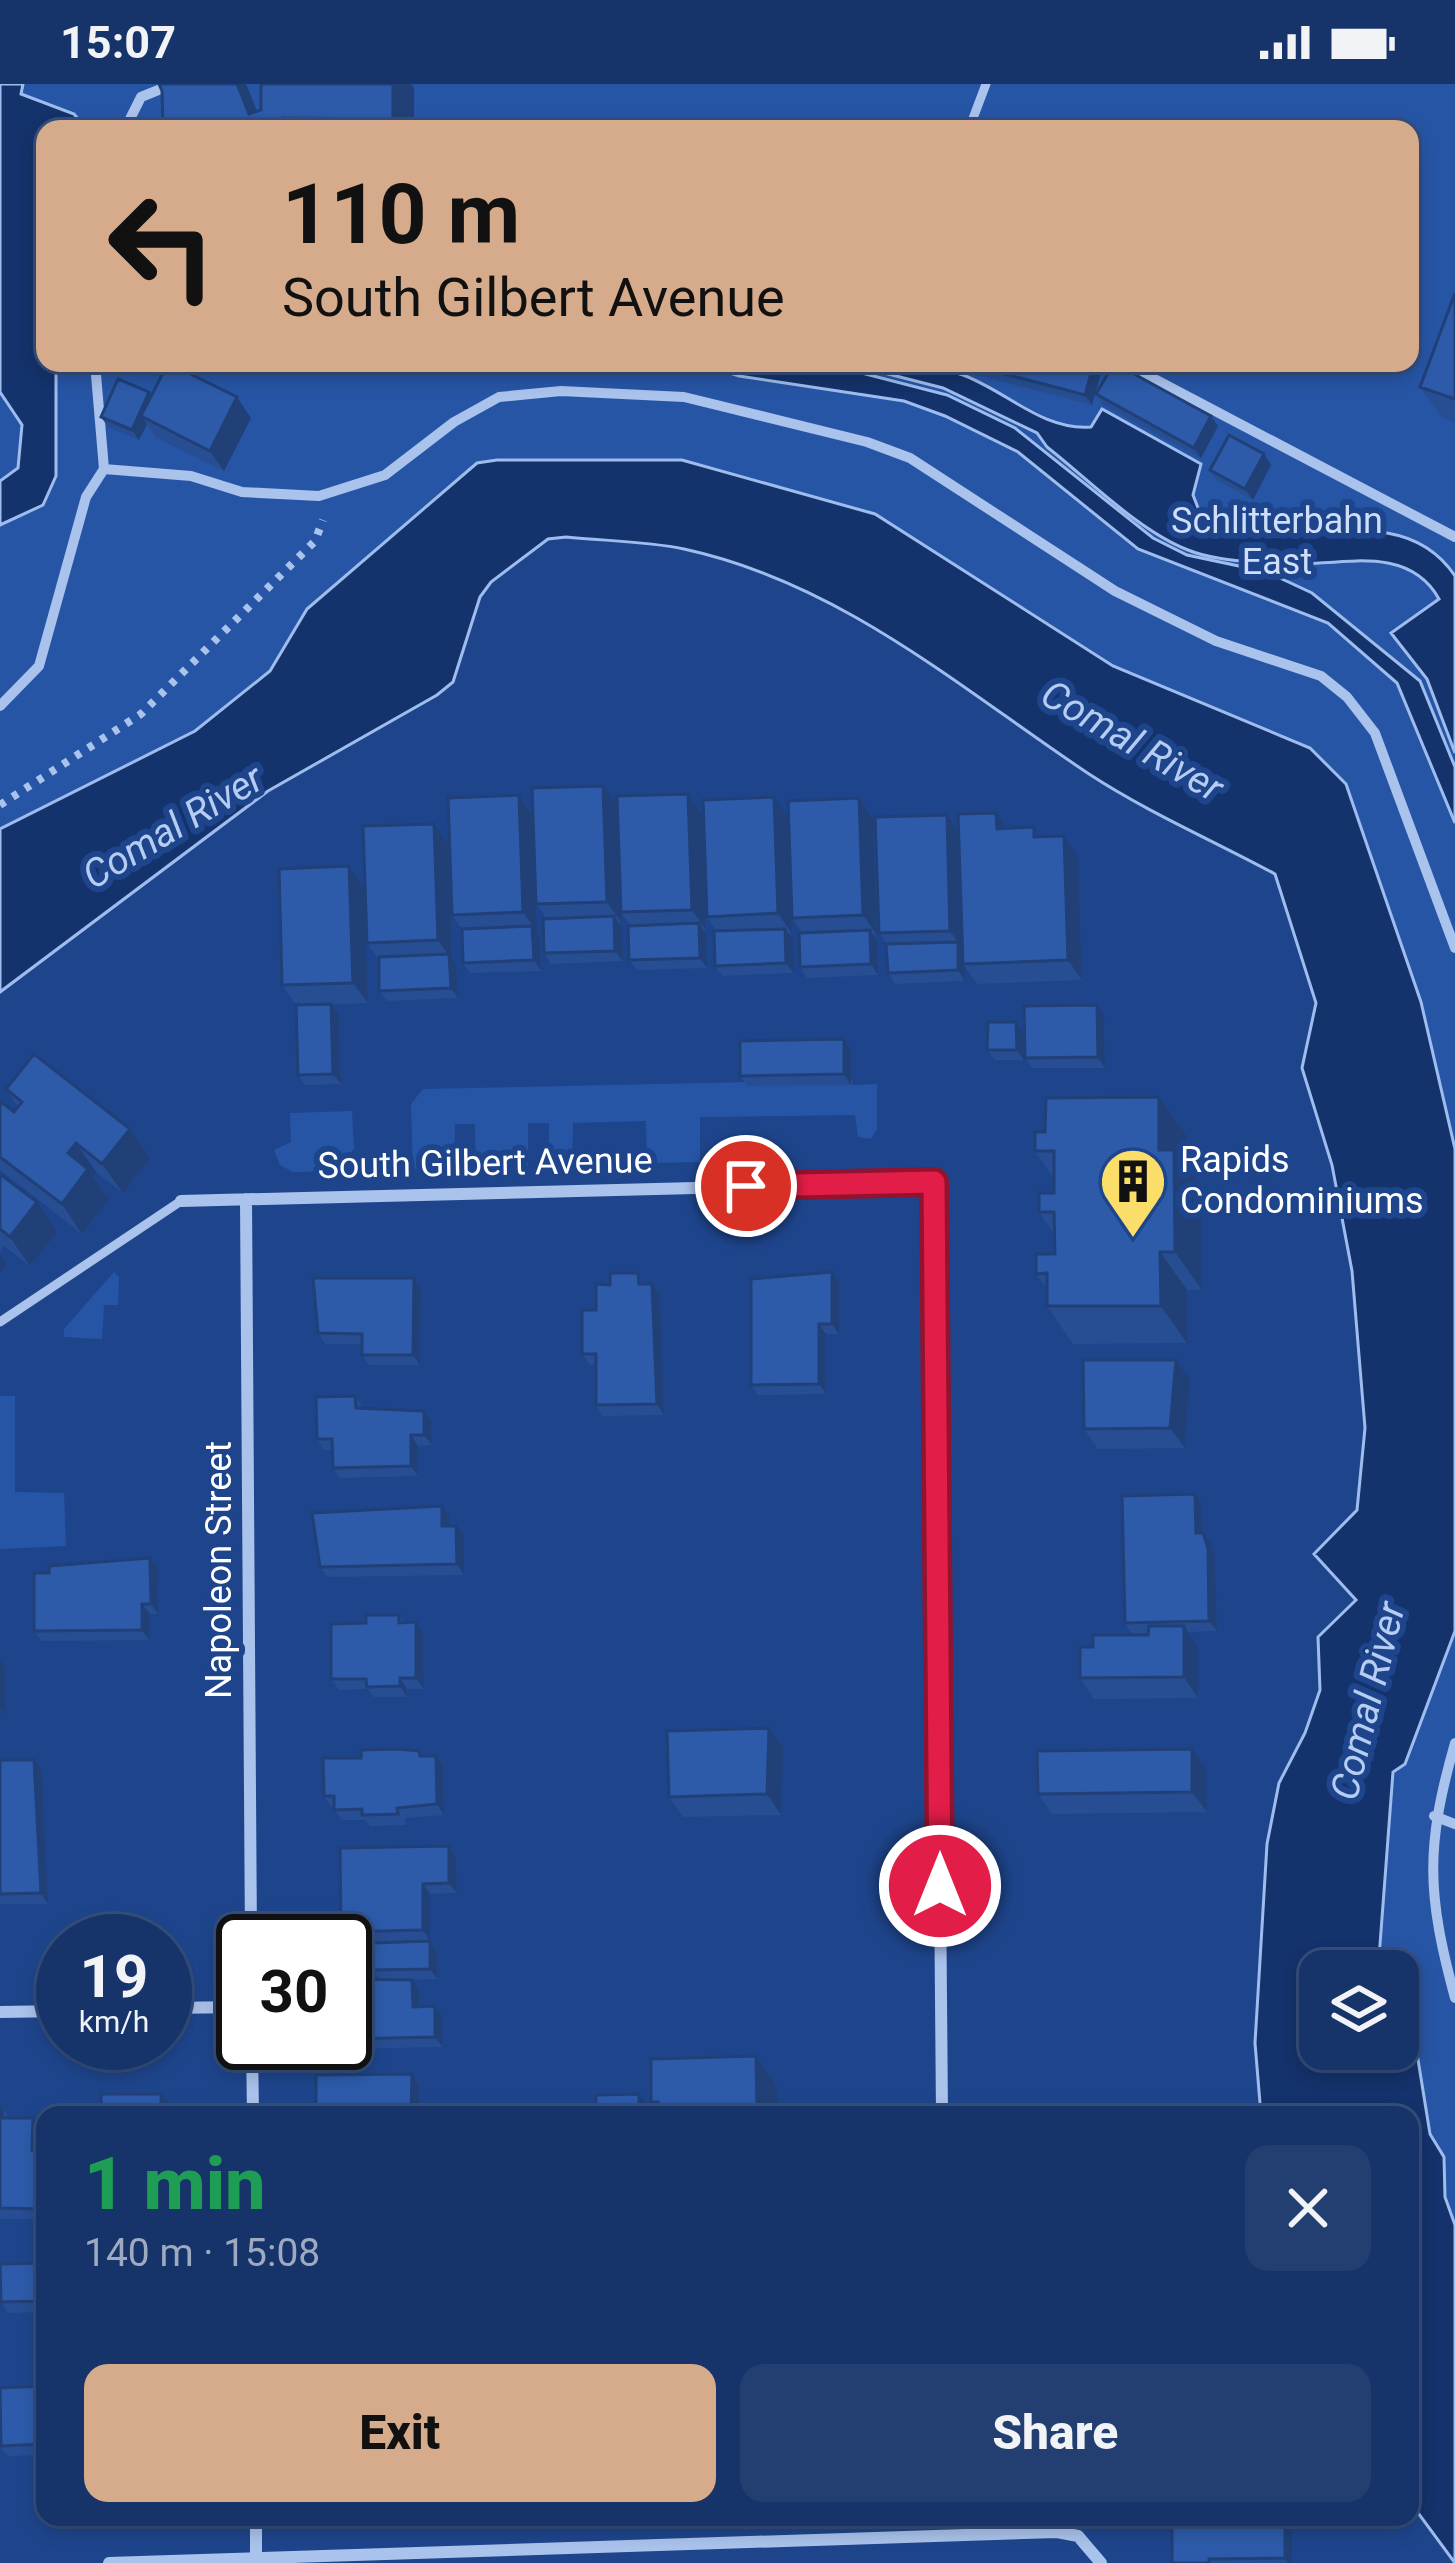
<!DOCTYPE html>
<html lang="en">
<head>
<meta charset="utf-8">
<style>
	:root { --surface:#163469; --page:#233f71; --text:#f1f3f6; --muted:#9eaac0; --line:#354f7d; --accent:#d6ab8b }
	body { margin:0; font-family:Roboto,sans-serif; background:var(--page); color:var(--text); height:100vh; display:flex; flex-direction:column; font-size:45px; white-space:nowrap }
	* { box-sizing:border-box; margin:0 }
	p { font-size:39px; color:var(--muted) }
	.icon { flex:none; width:66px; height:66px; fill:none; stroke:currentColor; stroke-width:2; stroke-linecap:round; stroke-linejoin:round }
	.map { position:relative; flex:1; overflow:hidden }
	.details { position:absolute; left:36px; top:2022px; width:1383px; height:420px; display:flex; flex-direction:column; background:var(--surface); border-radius:24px; box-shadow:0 6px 18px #0003,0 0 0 3px var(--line) }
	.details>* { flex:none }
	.banner { position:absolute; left:36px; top:36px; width:1383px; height:252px; border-radius:24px; box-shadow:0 6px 18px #0003,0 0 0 3px var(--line); background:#d6ab8b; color:#111; overflow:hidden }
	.controls { position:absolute; left:1299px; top:1866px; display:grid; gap:24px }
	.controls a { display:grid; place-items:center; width:120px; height:120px; border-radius:24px; background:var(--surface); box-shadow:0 6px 18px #0003,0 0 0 3px var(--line); font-size:60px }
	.speed { position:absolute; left:36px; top:1830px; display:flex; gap:24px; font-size:60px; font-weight:700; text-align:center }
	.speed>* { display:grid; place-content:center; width:156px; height:156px; border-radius:50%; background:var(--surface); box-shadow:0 6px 18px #0003,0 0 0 3px var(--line); line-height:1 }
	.speed small { font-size:30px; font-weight:400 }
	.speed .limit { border:6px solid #111; border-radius:18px; background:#fff; color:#111 }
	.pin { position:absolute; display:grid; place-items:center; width:102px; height:102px; color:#fff; margin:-51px; border:6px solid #fff; border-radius:50%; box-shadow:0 3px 12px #0007 }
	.me { position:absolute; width:132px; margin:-66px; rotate:0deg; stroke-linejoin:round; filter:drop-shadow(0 0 9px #0008) }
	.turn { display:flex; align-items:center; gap:42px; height:252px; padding:0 48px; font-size:54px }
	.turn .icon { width:156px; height:156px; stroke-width:2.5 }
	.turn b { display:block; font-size:84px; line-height:102px }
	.round { display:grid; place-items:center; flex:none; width:126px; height:126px; border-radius:24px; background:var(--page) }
	.head { display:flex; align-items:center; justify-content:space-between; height:204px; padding:0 48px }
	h1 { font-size:72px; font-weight:800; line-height:90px; color:#1e9e55 }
	.cta { display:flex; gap:24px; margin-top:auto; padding:24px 48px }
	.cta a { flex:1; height:138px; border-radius:24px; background:var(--accent); color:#111; font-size:48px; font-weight:800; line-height:138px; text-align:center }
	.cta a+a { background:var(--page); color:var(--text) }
	.status { display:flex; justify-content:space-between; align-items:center; height:84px; padding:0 60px; background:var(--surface); direction:ltr }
	.status svg { height:33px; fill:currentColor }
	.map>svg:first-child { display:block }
</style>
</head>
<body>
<div class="status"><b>15:07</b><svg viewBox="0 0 49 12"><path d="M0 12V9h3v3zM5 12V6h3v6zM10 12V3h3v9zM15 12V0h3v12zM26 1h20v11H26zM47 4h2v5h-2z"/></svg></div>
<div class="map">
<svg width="1455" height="2479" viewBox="0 0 1455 2479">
	<rect width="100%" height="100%" fill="#1e458c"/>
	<path fill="#2755a5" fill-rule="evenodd" d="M0 0H1455V1088L1346 700 1310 664 1113 582 682 376 308 525 270 587 195 647 0 745ZM45 45H1410V279H45Z
		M852 996V1001L877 1000V1045L871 1055 858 1053 855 1031 700 1033V1078L647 1079 646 1037 573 1039 572 1081 549 1082V1039H528V1082L476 1084 475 1040H455L454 1084 413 1085 411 1020 423 1005Z
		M352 1027 354 1064 340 1087 293 1088 280 1081 274 1066 291 1058 290 1029Z
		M114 1188 119 1193 118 1221H104L102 1255 64 1253V1245Z
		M0 1312H15V1408L64 1409 66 1462 0 1465Z
		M1455 1547V2141L1445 2113 1444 2073 1430 2051 1416 1963 1398 1944V1887L1377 1885 1393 1687 1405 1679Z"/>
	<path fill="#14326b" stroke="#9ebdee" stroke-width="3" d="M0 0H23L21 10 74 30 84 42 45 45V110L37 122 45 193V279H55L56 285V392L43 421 0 441V397L18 384 22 341 0 308Z
		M700 279H823L947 311 1015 344 1153 454 1187 471 1267 488 1312 509 1420 597 1455 683V739L1397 599 1328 539 1138 465 1018 368 945 332 904 317 739 292Z
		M845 279C884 279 922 278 960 290 1005 305 1041 347 1091 343L1102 325 1201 380 1193 411 1200 429C1225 439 1254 453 1282 452 1344 447 1415 432 1455 492V669L1427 595 1391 549 1439 515C1405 454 1327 486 1270 480 1244 477 1212 476 1188 466 1139 447 1089 396 1047 363L1037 349 943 304Z
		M497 376H682L875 430 1113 582 1310 664 1346 700 1421 918 1455 1065V1547L1405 1680 1393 1688 1378 1887H1320V1965H1398V1944L1416 1963 1430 2050 1444 2073 1445 2113 1455 2141V2479L1410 2418V2031H1261L1255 1959 1267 1760 1279 1699 1305 1649 1320 1606 1318 1553 1356 1516 1314 1470 1357 1426 1365 1344 1352 1187 1332 1081 1302 984 1316 919 1275 790C1214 757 1147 728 1089 690 960 604 841 499 684 465 646 457 605 457 566 453L548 455 491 498 480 513 453 598 437 611 268 707 0 908V745L195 647 270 587 307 525 477 379Z"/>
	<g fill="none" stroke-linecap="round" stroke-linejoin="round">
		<path stroke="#aac3ec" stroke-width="8" stroke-dasharray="6 9" stroke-linecap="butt" d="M0 721 141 630 315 457 323 436"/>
		<path stroke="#aac3ec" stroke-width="9" d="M969 45 986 0
			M0 1238 181 1117"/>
		<path stroke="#aac3ec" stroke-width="10" d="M125 45 141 13 173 0
			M95 279 104 385 191 392 242 408 319 412 385 391 454 338 499 313 561 307 684 313 867 358 910 374 1115 507 1216 557 1321 592 1347 613 1375 649 1455 864
			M1124 279 1455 453
			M0 622 39 582 86 413 104 385
			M1455 1659C1425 1764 1427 1810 1455 1914
			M1434 1732 1455 1740"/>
		<path stroke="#aac3ec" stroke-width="12" d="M246 1115 251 1857
			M181 1117 934 1098 942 2031
			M165 1924 243 1923
			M0 1928 63 1927
			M252 1959 253 2031
			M256 2433V2478
			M109 2479 1057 2448 1078 2452 1101 2479"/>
	</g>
	<path fill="#274e92" d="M159 0H246L257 27 414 3V45H163L162 7Z
		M1455 209V338L1441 333 1420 303Z
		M104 279H173L251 334 224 387 155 353 147 340 139 356 108 343 101 333 149 308 151 312 162 292 110 287Z
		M931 279H1098L1102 285 1092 321Z
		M1096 310 1218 342 1201 374 1103 321Z
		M1264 370 1271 381 1253 416 1217 396 1210 386Z
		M519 711 533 731 618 722 702 730 706 846H704L706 850 707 884 637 886 629 876 630 842 621 828V838H619L622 843 623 877 551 880 544 869 547 835 536 820 537 849 540 853 541 887 470 889 463 879 462 845 452 831Z
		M859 714 873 735 877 851H874L877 856 878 891 807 894 800 883 802 849 792 834Z
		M788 734 792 850H789L793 855 794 889 722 892 715 882 717 847 707 833Z
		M1006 744 1041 753 1078 773 1082 896 977 900 965 883V897L895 900 888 889 887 860 879 849 959 748Z
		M448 760 452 875 456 880 458 914 387 917 379 907V876L367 859Z
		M349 782 364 803 368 919 321 921 331 920 339 931 341 1000 305 1001 298 991 296 921 282 901Z
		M1104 932 1105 984H1032L1025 974Z
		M1016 938 1023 948 1024 976H995L987 966Z
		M851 966V1001L747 1002 740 992Z
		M6 1005 130 1045 150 1074 123 1109 97 1089 93 1093 109 1115 82 1150 0 1086V1017L14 1028 18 1023Z
		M1159 1013 1186 1051V1082L1201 1104 1202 1206H1187V1259L1073 1260 1047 1222V1205L1036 1190 1055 1170 1054 1150 1039 1128 1054 1109V1095L1035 1067 1045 1048Z
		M0 1090 37 1118 57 1148 30 1182 4 1162 0 1167Z
		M646 1199 652 1200 660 1210 664 1331 603 1332 596 1321V1280L590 1281 582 1270 596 1226Z
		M839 1199V1250H826V1310L758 1311 751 1301Z
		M421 1204 420 1281H369L362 1271V1260H325L318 1249Z
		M1176 1276 1190 1296 1185 1364 1098 1365 1084 1345Z
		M355 1312 363 1324 431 1338 432 1361 418 1362V1392L340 1394 333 1384 332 1366H324L317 1355Z
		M1202 1421 1203 1449 1211 1459 1215 1474 1217 1547 1188 1548 1198 1562V1614L1094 1615 1080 1594 1093 1563 1148 1551V1549L1132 1550 1125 1539Z
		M449 1432 450 1442 464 1452V1491L327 1493 320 1483Z
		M150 1474 158 1484V1530H150L149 1556 42 1557 34 1547 49 1489Z
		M399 1531 404 1539 423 1548 424 1605H407V1613H374L368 1605 339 1606 331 1595 366 1539Z
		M769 1644 783 1664 781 1731 683 1733 669 1713Z
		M419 1667 423 1672 443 1682 444 1731 405 1734V1741L370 1742 365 1736H342L334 1726V1723H331L324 1712 361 1674Z
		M0 1676 42 1686 48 1820H0Z
		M1206 1685 1207 1728 1052 1730 1038 1710Z
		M449 1762 456 1773 457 1809 430 1810V1857L349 1858 341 1848Z
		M430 1857 437 1868V1895L405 1896 419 1906 420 1923 442 1932 443 1963 338 1965 333 1959H345V1895H379L372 1886Z
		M777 2002 778 2031H659L651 2018Z
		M0 2024H2L9 2034 40 2045 39 2066 45 2068V2135H0Z
		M45 2179V2228L8 2229 1 2218Z
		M45 2302V2371L8 2372 0 2363V2304Z
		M1172 2433H1292V2479H1172Z"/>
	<path fill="#204077" d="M237 0H246L264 45 249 30Z
		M393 0H411L414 3V45H400L393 35Z
		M1094 279H1098L1102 285 1092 321 1085 311Z
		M149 308 156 318 141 332 147 340 139 356 132 346Z
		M237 313 251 334 224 387 210 367Z
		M1211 332 1218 342 1201 374 1194 364Z
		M1264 370 1271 381 1253 416 1245 405Z
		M603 702 618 722 621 838 607 818Z
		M688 710 702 730 706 846 692 826Z
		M519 711 533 732 537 849 523 828Z
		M774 713 788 734 792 850 778 829Z
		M859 714 873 735 877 851 863 831Z
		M996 729 1010 749 997 745Z
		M947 731 961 751 963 880 965 883V897L958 886V858L950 847Z
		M434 740 448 760 452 875 456 880 458 914 451 904 449 872 438 856Z
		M1064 752 1078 773 1082 896 1068 876Z
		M349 782 364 803 368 919 353 899Z
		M614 832 622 843 623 877 615 867Z
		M699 839 706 850 707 884 700 874Z
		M532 842 540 853 541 887 534 876Z
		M785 845 793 855 794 889 786 879Z
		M870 846 877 856 878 891 871 880Z
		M331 920 339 931 341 1000 333 990Z
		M1097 921 1104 932 1105 984 1098 973Z
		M1016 938 1023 948 1024 976 1017 966Z
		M844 955 851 966V1001L844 990Z
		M1159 1013 1186 1051V1082L1201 1104 1202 1206 1175 1168 1159 1066Z
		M130 1045 150 1074 123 1109 102 1080Z
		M76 1059 97 1089 93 1093 109 1115 82 1150 62 1120 68 1069Z
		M37 1118 57 1148 30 1182 10 1153Z
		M1160 1168 1187 1206V1259L1161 1222Z
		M0 1171 7 1180 0 1189Z
		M832 1188 839 1199V1250L832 1240Z
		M414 1194 421 1204 420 1281 413 1271Z
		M652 1200 660 1210 664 1331 657 1320Z
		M819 1240 826 1250V1310L819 1300Z
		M1176 1276 1190 1296 1185 1364 1170 1344Z
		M424 1327 431 1338 432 1361 424 1351Z
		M411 1351 418 1362V1392L411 1382Z
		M1195 1410 1202 1421 1203 1459 1196 1449Z
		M442 1422 449 1432 450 1453 442 1442Z
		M456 1442 464 1452V1491L457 1480Z
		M1203 1449 1211 1459 1215 1474 1217 1547 1209 1537Z
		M150 1474 158 1484V1530L151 1520Z
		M142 1520 150 1530 149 1556 142 1546Z
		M416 1538 423 1548 424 1605 416 1594Z
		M1184 1542 1198 1562V1614L1184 1593Z
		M0 1576 5 1584V1630L0 1623Z
		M400 1594 407 1605V1613L400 1602Z
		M769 1644 783 1664 781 1731 767 1710Z
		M1192 1665 1206 1685 1207 1728 1192 1708Z
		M436 1672 443 1682 444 1731 437 1720Z
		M34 1676 42 1686 48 1820 41 1809Z
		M449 1762 456 1773 457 1809 449 1799Z
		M423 1800 430 1810V1857L423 1846Z
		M430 1857 437 1868V1895L430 1885Z
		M412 1896 419 1906 420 1933 413 1923Z
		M435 1922 442 1932 443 1963 435 1953Z
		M756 1972 777 2002 778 2031H760L757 2027Z
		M412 1990 419 2001V2031H411Z
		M161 2010 175 2030V2031H161Z
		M639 2010 646 2020V2031H639Z
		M33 2034 40 2045 39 2076 32 2066Z
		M43 2066 45 2068V2129L42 2125Z
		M1285 2433H1292V2479H1288L1285 2474Z"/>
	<path fill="#2d5baa" stroke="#204077" stroke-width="3" d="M159 0H237L249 30 261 26V0H393V35L283 34V45H163L162 7Z
		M1455 209V315L1420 303Z
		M168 279 237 313 210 367 141 332Z
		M963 279H1094L1085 311Z
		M1114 279 1211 332 1194 364 1096 310Z
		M118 295 149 308 132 346 101 333Z
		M1229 351 1264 370 1245 405 1210 386Z
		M603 702 607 818 536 820 532 704Z
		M688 710 692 826 621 828 617 712Z
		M519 711 523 828 452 831 448 714Z
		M774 713 778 829 707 833 703 716Z
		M859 714 863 831 792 834 788 717Z
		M996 729 997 745 1034 743V753L1064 752 1068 876 963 880 958 730Z
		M947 731 950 847 879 849 875 733Z
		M434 740 438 856 367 859 363 742Z
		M349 782 353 899 282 901 279 785Z
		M614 832 615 867 544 869 543 835Z
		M699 839 700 874 629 876 628 842Z
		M532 842 534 876 463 879 462 845Z
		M785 845 786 879 715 882 714 847Z
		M870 846 871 880 800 883 799 849Z
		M958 858V886L888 889 886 860Z
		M449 870 451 904 379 907V873Z
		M331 920 333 990 298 991 296 921Z
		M1097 921 1098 973 1025 974 1024 922Z
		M988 938H1016L1017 966H987Z
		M844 955V990L740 992V957Z
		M34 970 130 1045 102 1080 76 1059 68 1069 88 1085 62 1120 0 1073V1017L14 1028 22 1018 6 1005Z
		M1159 1013V1066H1174L1175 1168H1160L1161 1222H1047V1189L1036 1190V1170H1055L1054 1128H1039V1109H1054V1067H1035V1048H1045L1046 1014Z
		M0 1090 37 1118 10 1153 0 1145Z
		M832 1188V1240H819V1300L751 1301V1195Z
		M610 1189H638L639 1200H652L657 1320 596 1321V1270H582V1226H596V1200L610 1201Z
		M313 1194H414L413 1271H362V1250L318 1249Z
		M1083 1276H1176L1170 1344 1084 1345Z
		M355 1312 356 1324 424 1327V1351H411V1382L333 1384 332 1355H317L316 1313Z
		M1195 1410 1196 1449H1203L1208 1464 1209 1537 1125 1539 1122 1412Z
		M442 1422V1442H456L457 1480 320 1483 312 1429Z
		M150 1474 151 1520H142V1546L34 1547V1489H49V1482Z
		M366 1531H399V1539L416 1538V1594H400V1602L367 1603 366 1595H331V1540L366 1539Z
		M1149 1542H1184V1593L1080 1594V1563H1093V1551H1148Z
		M769 1644 767 1710 669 1713 667 1647Z
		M396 1665 419 1667 420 1672H436L437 1720 397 1724 398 1730 362 1731V1725L334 1726V1712H324L323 1674H361V1666Z
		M1192 1665V1708L1038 1710 1037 1667Z
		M0 1676H34L41 1809 0 1810Z
		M449 1762V1799L423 1800V1846L341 1848 340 1764Z
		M430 1857V1885L372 1886V1859Z
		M345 1895 412 1896 413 1923 435 1922V1953L345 1955Z
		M756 1972 757 2027 712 2028V2031L658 2030V2018H651V1975Z
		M412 1990 411 2031H316V1991Z
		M101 2010H161V2031H77V2028H101Z
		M639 2010V2031H596V2011Z
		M0 2024H2V2034H33L32 2066H43L42 2125 0 2124Z
		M1198 2025V2031H1093V2027Z
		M45 2179V2217L1 2218 0 2180Z
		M45 2302V2360L1 2362 0 2304Z
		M1172 2433H1285V2474L1209 2475V2479H1172Z"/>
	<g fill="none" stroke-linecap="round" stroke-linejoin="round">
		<defs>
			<path id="route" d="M746 1102 934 1098 940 1802"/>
		</defs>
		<use href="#route" stroke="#92132f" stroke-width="30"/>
		<use href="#route" stroke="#e11d48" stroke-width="21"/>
	</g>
	<defs>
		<symbol id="building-pin" viewBox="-11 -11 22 30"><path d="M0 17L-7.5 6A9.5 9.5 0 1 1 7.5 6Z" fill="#fbdd69" stroke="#1e458c"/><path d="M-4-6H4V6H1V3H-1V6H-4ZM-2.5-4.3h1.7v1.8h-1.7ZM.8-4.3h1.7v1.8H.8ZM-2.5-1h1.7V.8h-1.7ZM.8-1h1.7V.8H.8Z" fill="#111"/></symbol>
	</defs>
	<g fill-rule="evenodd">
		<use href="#building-pin" x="1095" y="1059" width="76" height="104"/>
	</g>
	<g text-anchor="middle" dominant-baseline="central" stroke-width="12" stroke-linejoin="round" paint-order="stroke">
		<g font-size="36" fill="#d0dff9" stroke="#1e458c">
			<text x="1277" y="437">Schlitterbahn<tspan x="1277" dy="41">East</tspan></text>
		</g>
		<g font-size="36" fill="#fff" stroke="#1e458c" text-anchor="start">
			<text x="1180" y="1076">Rapids<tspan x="1180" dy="41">Condominiums</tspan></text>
		</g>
		<g font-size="36" fill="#fff" stroke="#1e458c">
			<text transform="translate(485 1079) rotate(-1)">South Gilbert Avenue</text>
			<text transform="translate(219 1486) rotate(-90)">Napoleon Street</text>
		</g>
		<g font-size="39" font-style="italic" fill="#b6cdf3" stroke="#1e458c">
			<text transform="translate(1132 657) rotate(30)">Comal River</text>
			<text transform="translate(173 743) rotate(-31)">Comal River</text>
			<text transform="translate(1368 1617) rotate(-76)">Comal River</text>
		</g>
	</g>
</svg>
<div class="controls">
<a><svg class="icon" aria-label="layers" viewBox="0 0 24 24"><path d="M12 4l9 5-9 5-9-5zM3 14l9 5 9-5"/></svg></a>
</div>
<div class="speed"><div>19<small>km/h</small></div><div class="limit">30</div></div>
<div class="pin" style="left:746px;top:1102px;background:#d93025"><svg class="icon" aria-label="arrive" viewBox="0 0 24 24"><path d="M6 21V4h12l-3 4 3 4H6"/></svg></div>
<svg class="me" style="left:940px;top:1802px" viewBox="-20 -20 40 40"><circle r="17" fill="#e11d48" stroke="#fff" stroke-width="3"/><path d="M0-11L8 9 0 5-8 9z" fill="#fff"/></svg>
<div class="banner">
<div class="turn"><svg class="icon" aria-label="left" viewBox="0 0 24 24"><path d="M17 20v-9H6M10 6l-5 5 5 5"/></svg><div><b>110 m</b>South Gilbert Avenue</div></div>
</div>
<section class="details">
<div class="head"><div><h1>1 min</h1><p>140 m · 15:08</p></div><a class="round"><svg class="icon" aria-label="close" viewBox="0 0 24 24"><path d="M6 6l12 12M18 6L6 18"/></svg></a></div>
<div class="cta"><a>Exit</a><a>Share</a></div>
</section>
</div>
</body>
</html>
